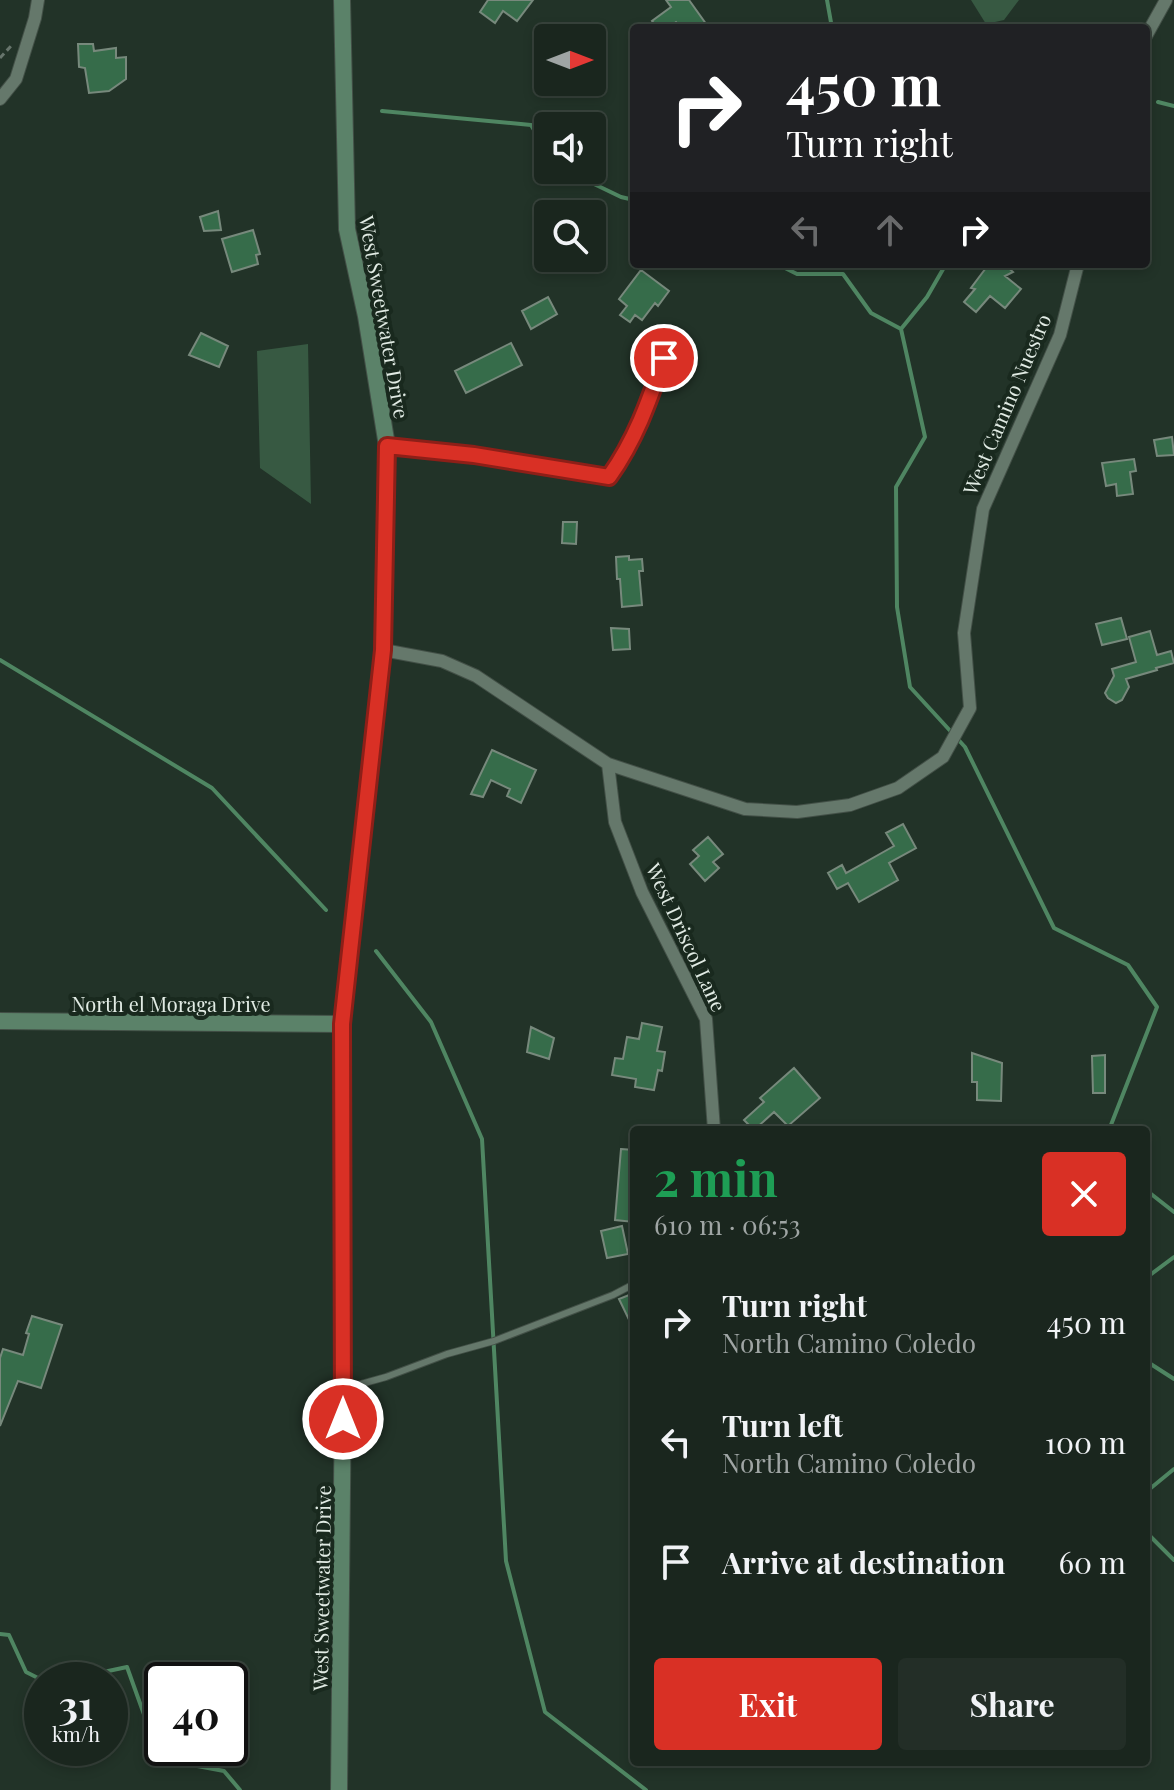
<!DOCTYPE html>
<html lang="en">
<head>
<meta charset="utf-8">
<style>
	:root { --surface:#1a261e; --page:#232e27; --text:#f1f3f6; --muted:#9fa5a4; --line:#38433c; --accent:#d93025 }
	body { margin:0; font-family:"Playfair Display",serif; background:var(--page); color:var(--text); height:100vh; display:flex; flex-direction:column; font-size:30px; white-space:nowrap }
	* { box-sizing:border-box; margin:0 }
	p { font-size:26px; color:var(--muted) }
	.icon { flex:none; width:44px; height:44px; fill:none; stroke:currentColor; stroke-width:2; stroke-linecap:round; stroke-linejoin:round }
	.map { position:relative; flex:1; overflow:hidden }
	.sheet { position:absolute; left:630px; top:1126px; width:520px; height:640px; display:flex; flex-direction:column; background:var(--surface); border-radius:8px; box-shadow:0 4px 12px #0003,0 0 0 2px var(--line) }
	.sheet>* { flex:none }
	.top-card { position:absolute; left:630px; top:24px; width:520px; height:244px; border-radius:8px; box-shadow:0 4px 12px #0003,0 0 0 2px var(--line); background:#202124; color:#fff; overflow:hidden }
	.needle { width:52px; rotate:90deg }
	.buttons { position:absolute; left:534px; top:24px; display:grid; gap:16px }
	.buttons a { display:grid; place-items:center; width:72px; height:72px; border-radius:8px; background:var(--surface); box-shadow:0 4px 12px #0003,0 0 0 2px var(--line); font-size:40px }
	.speed { position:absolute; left:24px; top:1662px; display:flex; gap:16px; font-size:40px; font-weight:700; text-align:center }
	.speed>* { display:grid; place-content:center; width:104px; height:104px; border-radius:50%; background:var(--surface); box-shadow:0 4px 12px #0003,0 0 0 2px var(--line); line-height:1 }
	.speed small { font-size:20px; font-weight:400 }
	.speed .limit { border:4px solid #111; border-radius:12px; background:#fff; color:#111 }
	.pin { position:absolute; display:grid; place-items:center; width:68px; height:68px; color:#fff; margin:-34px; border:4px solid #fff; border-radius:50%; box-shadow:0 2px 8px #0007 }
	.me { position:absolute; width:88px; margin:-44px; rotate:0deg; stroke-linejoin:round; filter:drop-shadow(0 0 6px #0008) }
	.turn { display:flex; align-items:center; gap:28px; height:168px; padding:0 24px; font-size:36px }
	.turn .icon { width:104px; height:104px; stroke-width:2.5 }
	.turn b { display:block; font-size:56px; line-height:68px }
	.lanes { display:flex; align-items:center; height:76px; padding:0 24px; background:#0003; justify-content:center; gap:40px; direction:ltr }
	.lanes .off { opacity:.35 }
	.round { display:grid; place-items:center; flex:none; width:84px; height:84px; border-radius:8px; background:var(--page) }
	.summary { display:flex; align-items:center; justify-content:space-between; height:136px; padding:0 24px }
	h1 { font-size:48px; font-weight:700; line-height:60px; color:#1e9e55 }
	.button { display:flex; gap:16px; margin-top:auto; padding:16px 24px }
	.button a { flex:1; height:92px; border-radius:8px; background:var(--accent); color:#fff; font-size:32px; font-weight:700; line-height:92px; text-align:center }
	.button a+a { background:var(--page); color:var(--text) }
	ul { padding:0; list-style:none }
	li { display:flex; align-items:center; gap:24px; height:120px; padding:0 24px }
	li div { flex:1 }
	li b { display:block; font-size:30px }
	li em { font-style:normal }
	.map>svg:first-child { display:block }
</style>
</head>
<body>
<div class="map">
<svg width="1174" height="1790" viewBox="0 0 1174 1790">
	<rect width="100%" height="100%" fill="#223328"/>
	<path fill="#375942" d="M971 0H1019L1004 20 986 24Z
		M308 344 311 504 260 468 257 351Z"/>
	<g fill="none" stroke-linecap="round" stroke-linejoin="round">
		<path stroke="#4f8662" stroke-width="4" d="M827 0 832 28
			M1158 102 1174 106
			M382 111 531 125 548 153
			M565 170 621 197 634 200
			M777 264 797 274H843L871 313 901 329 925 437 896 487 897 607 910 687 965 747 1054 928 1128 965 1157 1007 1109 1130
			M901 329 927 297 946 264
			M0 660 212 788 326 910
			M376 951 431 1022 482 1139 506 1561 545 1712 646 1790
			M1146 1190 1174 1212
			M1146 1278 1174 1257
			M1146 1361 1174 1379
			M1146 1492 1174 1469
			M1146 1532 1174 1560
			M0 1634 9 1635 26 1672 42 1680
			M66 1680 127 1667 160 1759 224 1771 240 1790"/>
	</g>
	<path fill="#366c4a" stroke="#77897c" stroke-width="2" d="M488 0H533L517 21 503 11 495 23 480 12Z
		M666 0H689L709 28H681L676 22 668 28H658L652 21 671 7Z
		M78 44H93L94 51 116 48V58L126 57V79L109 91 89 93 85 68 79 67Z
		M218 211 221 230 204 231 200 217Z
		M253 230 260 254 256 255 258 264 232 272 222 239Z
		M989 264H1004L1013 272 1005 276 1021 289 1005 308 990 296 976 312 964 302 975 289 971 288Z
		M641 270 669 291 658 306 655 303 642 320 635 315 630 322 620 315 627 306 619 299Z
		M548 297 557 314 531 329 522 311Z
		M201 333 228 346 219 367 189 355Z
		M511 343 522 365 466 393 455 371Z
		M1172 437 1174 455 1157 456 1154 440Z
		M1134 459 1136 471 1130 472 1133 494 1117 496 1116 484 1106 486 1102 463Z
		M563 522H577L576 544 562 543Z
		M629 556V560L642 559 643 571H639L642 605 622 607 620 579H617L616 557Z
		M1121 618 1127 639 1102 645 1096 624Z
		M611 628 629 629 630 649 613 650Z
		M1150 631 1157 655 1171 651 1174 663 1156 668 1157 670 1126 679 1129 687 1122 700 1116 703 1108 698 1105 693 1114 676 1112 669 1136 662 1129 637Z
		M492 750 536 770 521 803 507 796 510 789 491 780 483 797 471 794Z
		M903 824 916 848 889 863 898 880 859 902 848 883 837 889 828 873 842 865 846 873 894 846 886 833Z
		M708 837 723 854 713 862 719 868 705 881 690 864 699 856 693 850Z
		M642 1023 662 1027 657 1051 665 1052 662 1071 658 1070 654 1090 635 1087 636 1079 612 1075 615 1058 623 1059 627 1037 639 1039Z
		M531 1027 554 1038 549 1059 527 1052Z
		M972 1053 1002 1063 1001 1101 977 1100V1082H972Z
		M1105 1055V1093H1093L1092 1056Z
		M794 1068 820 1098 788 1126 774 1112 754 1130 744 1120 764 1102 760 1098Z
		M621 1149 634 1150V1222L615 1220Z
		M622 1226 628 1254 607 1258 601 1231Z
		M634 1293V1330L619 1299Z
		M32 1316 62 1325 41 1388 18 1381 0 1426V1358L3 1349 23 1355 29 1334 26 1333Z"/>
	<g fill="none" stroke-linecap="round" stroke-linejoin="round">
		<defs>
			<path id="lane" d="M343 1389 386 1377 447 1354 494 1341 613 1295 634 1284"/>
			<path id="street" d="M1146 36 1166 0
				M0 99 16 79 35 18 38 0
				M387 446 474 455 609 477C635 440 649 401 664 358
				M383 650 442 661 476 676 608 764 745 809 797 812 850 805 898 788 943 757 970 708 964 633 983 509 1060 335 1078 264
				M608 764 615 822 642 892 706 1019 714 1130"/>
			<path id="secondary" d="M0 1021 342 1024
				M339 1790 343 1389 342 1024 383 650 387 446 366 316 347 229 342 0"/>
		</defs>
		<use href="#lane" stroke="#435047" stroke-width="8"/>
		<use href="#street" stroke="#435047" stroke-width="14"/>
		<use href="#secondary" stroke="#435047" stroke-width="18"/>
		<path stroke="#67756c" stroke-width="3" stroke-dasharray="6 4" stroke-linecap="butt" d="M0 58 11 46"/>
		<use href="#lane" stroke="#65786b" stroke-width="6"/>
		<use href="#street" stroke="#65786b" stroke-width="12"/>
		<use href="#secondary" stroke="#5b8269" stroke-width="16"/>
	</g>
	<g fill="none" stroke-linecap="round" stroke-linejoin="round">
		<defs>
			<path id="route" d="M343 1419 342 1024 383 650 387 446 474 455 609 477C636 439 649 401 664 358"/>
		</defs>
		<use href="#route" stroke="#8d1f18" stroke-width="20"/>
		<use href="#route" stroke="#d93025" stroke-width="14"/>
	</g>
	<g text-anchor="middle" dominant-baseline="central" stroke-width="8" stroke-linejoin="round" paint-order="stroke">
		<g font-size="20" fill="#e1ebe4" stroke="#19291e">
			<text transform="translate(385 317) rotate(80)">West Sweetwater Drive</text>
			<text transform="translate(1006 404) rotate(-67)">West Camino Nuestro</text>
			<text transform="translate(687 937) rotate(65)">West Driscol Lane</text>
			<text x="171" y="1003">North el Moraga Drive</text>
			<text transform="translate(321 1588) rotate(-89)">West Sweetwater Drive</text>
		</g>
	</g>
</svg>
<div class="buttons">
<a><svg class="needle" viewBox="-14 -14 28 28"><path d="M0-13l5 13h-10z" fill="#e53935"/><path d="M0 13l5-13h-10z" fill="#9fa5a4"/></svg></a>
<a><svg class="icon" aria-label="sound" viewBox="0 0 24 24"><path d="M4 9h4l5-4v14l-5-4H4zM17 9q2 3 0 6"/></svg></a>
<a><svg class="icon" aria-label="search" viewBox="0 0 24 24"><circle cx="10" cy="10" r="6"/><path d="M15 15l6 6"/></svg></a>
</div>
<div class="speed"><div>31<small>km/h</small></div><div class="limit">40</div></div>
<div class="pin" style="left:664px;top:358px;background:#d93025"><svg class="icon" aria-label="arrive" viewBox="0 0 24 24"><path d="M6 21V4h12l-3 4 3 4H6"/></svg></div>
<svg class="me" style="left:343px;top:1419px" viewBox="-20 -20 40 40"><circle r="17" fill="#d93025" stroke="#fff" stroke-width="3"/><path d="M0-11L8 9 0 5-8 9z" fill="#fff"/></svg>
<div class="top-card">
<div class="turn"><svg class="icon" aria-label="right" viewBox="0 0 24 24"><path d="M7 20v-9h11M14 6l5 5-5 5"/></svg><div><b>450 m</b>Turn right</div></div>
<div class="lanes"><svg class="icon off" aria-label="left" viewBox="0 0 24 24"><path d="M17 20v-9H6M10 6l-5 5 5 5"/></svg><svg class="icon off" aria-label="ahead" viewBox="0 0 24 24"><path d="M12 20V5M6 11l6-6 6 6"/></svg><svg class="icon" aria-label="right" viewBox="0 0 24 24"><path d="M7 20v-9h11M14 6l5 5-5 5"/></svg></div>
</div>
<section class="sheet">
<div class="summary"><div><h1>2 min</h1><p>610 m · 06:53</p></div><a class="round" style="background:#d93025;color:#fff"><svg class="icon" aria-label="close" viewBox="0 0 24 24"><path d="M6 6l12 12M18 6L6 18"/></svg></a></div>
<ul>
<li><svg class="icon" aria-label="right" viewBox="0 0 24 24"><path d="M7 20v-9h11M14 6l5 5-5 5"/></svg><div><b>Turn right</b><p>North Camino Coledo</p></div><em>450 m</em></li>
<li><svg class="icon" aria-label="left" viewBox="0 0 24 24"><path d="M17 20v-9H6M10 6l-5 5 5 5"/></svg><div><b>Turn left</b><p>North Camino Coledo</p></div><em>100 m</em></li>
<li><svg class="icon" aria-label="arrive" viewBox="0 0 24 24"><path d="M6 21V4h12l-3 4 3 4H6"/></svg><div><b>Arrive at destination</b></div><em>60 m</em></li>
</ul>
<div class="button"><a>Exit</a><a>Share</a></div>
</section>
</div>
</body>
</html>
